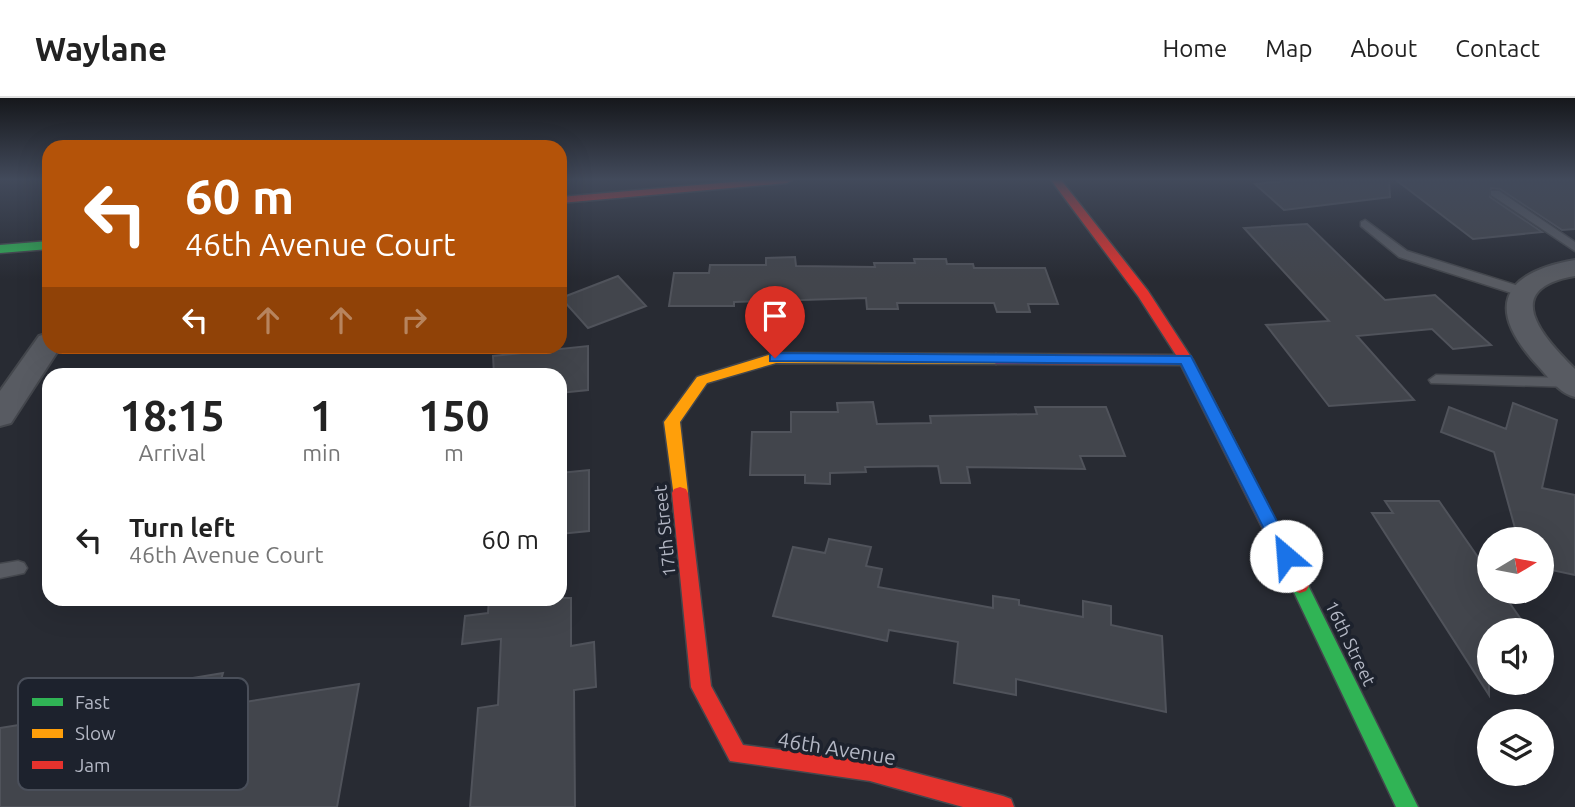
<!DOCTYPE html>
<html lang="en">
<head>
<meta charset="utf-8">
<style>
	:root { --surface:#fff; --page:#f2f2f2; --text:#222; --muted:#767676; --line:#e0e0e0 }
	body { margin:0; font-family:Ubuntu,sans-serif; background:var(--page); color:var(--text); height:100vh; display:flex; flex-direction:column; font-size:26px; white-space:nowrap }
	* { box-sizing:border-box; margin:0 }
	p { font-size:23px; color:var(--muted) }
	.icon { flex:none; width:38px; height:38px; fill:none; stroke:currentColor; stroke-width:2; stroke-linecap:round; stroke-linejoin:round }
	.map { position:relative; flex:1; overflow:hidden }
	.sheet { position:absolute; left:42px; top:270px; width:525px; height:238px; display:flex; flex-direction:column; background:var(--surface); border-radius:21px; box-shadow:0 7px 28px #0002 }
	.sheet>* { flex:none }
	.banner { position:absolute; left:42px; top:42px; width:525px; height:214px; border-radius:21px; box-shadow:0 7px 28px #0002; background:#b45309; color:#fff; overflow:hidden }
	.needle { width:46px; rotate:80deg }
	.tools { position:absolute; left:1477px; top:429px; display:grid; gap:14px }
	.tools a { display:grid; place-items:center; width:77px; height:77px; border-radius:50%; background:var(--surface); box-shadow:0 7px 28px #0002; font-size:35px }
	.pin { position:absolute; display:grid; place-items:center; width:60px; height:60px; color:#fff; margin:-72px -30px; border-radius:50% 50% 50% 0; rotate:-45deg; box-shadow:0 0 7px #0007 }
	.pin .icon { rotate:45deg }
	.me { position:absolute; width:77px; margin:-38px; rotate:333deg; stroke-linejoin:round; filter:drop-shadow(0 0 5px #0008) }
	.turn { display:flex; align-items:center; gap:24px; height:147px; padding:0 28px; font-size:32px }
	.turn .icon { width:91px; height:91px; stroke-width:2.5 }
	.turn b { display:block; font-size:49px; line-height:60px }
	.lanes { display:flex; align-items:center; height:66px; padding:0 28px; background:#0003; justify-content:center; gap:35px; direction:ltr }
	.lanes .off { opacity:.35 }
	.eta { display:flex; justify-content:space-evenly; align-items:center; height:119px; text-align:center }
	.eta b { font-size:42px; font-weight:700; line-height:49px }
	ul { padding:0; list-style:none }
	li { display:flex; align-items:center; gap:21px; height:105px; padding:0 28px }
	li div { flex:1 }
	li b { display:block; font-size:26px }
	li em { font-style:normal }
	header { display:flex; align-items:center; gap:42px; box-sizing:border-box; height:98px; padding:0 35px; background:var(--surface); border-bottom:2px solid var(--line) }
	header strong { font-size:33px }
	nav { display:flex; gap:38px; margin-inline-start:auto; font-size:24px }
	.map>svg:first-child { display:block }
</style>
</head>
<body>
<header>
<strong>Waylane</strong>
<nav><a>Home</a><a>Map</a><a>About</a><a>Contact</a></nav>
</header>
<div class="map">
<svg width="1575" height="709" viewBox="0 0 1575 709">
	<rect width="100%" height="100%" fill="#282b33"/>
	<path fill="#42454c" stroke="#50535b" stroke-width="2" d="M1296 82H1389L1390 99 1284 112 1255 86Z
		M1396 82H1575V131L1562 132 1500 91 1491 90 1490 99 1542 134 1473 141Z
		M1307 126 1385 202 1435 197 1491 247 1453 251 1432 231 1357 238 1414 302 1329 308 1266 227 1329 223 1244 130Z
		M795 159 796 168 875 169 874 165H915L914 161H946L947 166H973L974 170H1045L1058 206H1028L1030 214H997L994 205H897L898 211H867L866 200 734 204V208H669L674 175H709L710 167H766V160Z
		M618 178 646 208 588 230 561 200Z
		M588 248V292L560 295V276H494L493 258Z
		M873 304 877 326 931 325 930 318 1037 316 1035 309H1106L1125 358H1080L1085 371 967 369 970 385H941L938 368 865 369 866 374 830 375V386L805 385V377H750L752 334H791V314H838L837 305Z
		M1513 305 1557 322 1542 390 1575 397V477L1542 470V441H1518L1494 354 1441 334 1449 309 1506 331Z
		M589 372V433L560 436V375Z
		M1385 403H1439L1489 475V494H1502L1527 530V532H1489V597L1372 415H1393Z
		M829 441 871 449 866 468 882 471 878 489 993 510V498L1019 502V507L1083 519V503L1111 508V527L1162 538 1166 614 1016 581V597L954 585 958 544 889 532 887 543 773 518 793 449 825 455Z
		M489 500H571V548L594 544 596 589 574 592 575 709H470L478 610 498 607 501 541 462 546 465 518 488 515Z
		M223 575 213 609 359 586 337 709H0V630L168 603 175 583Z"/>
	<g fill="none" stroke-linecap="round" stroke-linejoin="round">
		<defs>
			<path id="lane" d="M1491 93H1499L1575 144V153L1491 97Z
				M1365 122 1407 153 1528 191 1529 194 1528 197H1518L1399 159 1361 128V124Z
				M1436 277 1572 280 1575 281V289L1431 285 1429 282Z
				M18 463 24 465 27 470 24 475 0 480V466Z"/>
			<path id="street" d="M1575 162V178C1498 191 1544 240 1575 271V299C1559 295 1549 280 1538 268 1486 212 1499 175 1575 162Z
				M49 235V248H61L11 325 0 328V293L39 238Z"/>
			<path id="fast" d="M49 143V151L0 155V147Z
				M1300 481 1306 483 1418 709H1396L1291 488 1294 483Z"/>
			<path id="slow" d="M775 255 996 256 1003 261 996 266 776 265 707 285 680 324 688 395 686 399H674L664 324 667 320 697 279Z"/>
			<path id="jam" d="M755 82H792L787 85 560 105V99Z
				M1051 82H1061L1148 193 1193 262 1309 488 1306 493 1300 495 1294 493 1181 267 996 266 989 261 996 256 1176 257 1138 198Z
				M680 389 686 391 688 395 711 588 743 647 870 663 1003 698 1011 701 1014 709H963L870 683 730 663 691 589 672 395 674 391Z"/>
		</defs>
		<use href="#lane" stroke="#44474d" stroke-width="3"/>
		<use href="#street" stroke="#44474d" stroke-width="4"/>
		<use href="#fast" stroke="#44474d" stroke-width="3"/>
		<use href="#slow" stroke="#44474d" stroke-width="3"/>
		<use href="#jam" stroke="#44474d" stroke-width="3"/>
		<use href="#lane" fill="#585b62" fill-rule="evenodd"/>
		<use href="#street" fill="#585b62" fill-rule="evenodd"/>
		<use href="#fast" fill="#30b455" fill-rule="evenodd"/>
		<use href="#slow" fill="#ff9f0a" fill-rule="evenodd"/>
		<use href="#jam" fill="#e5322d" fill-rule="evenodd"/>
	</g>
	<linearGradient id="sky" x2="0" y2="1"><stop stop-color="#16181c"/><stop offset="0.45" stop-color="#424a5b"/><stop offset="1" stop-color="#424a5b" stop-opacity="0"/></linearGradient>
	<rect width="1575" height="181" fill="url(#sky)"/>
	<path fill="#1a73e8" stroke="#114b97" stroke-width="2" d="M775 255 1191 258 1295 458 1293 463H1280L1181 266 770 263V257Z"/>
	<g text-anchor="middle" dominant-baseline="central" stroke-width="7" stroke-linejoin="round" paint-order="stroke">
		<g font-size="18" fill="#b3b7c4" stroke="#1d222d">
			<text transform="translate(664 433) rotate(-96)">17th Street</text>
			<text transform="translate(1351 545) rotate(64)">16th Street</text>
		</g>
		<g font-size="21" fill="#b3b7c4" stroke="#1d222d">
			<text transform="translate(837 650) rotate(9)">46th Avenue</text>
		</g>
	</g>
	<rect x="18" y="580" width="230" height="112" rx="10" fill="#1d222d" stroke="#4a4f5a" stroke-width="2"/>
	<rect x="32" y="600" width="31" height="8" fill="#30b455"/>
	<rect x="32" y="631" width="31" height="9" fill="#ff9f0a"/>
	<rect x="32" y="663" width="31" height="8" fill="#e5322d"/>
	<g font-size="19" fill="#b3b7c4">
		<text x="75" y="611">Fast</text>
		<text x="75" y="642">Slow</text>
		<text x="75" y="674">Jam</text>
	</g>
</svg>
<div class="tools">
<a><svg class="needle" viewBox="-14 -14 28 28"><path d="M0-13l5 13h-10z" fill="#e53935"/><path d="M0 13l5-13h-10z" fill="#767676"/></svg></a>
<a><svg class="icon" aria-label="sound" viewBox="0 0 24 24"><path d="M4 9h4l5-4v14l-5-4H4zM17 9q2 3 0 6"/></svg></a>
<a><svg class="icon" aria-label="layers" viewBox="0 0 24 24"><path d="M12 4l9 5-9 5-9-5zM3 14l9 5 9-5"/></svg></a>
</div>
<div class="pin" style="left:775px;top:260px;background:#d93025"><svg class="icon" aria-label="arrive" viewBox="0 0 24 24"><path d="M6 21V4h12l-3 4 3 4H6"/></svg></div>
<svg class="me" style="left:1286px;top:458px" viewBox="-20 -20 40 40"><circle r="19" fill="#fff"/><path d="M0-13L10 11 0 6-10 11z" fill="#1a73e8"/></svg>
<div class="banner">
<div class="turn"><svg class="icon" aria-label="left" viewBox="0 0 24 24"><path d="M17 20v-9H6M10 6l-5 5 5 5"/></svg><div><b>60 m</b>46th Avenue Court</div></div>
<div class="lanes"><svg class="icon" aria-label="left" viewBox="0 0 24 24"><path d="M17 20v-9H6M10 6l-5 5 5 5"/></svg><svg class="icon off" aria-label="ahead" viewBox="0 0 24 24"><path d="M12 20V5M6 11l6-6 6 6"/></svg><svg class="icon off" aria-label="ahead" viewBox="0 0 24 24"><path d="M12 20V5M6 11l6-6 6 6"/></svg><svg class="icon off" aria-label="right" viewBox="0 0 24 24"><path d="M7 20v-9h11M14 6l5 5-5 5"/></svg></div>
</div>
<section class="sheet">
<div class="eta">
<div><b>18:15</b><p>Arrival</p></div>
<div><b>1</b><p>min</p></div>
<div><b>150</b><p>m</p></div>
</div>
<ul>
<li><svg class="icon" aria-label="left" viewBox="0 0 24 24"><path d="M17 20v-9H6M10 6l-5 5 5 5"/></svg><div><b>Turn left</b><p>46th Avenue Court</p></div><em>60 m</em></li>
</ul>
</section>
</div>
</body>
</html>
